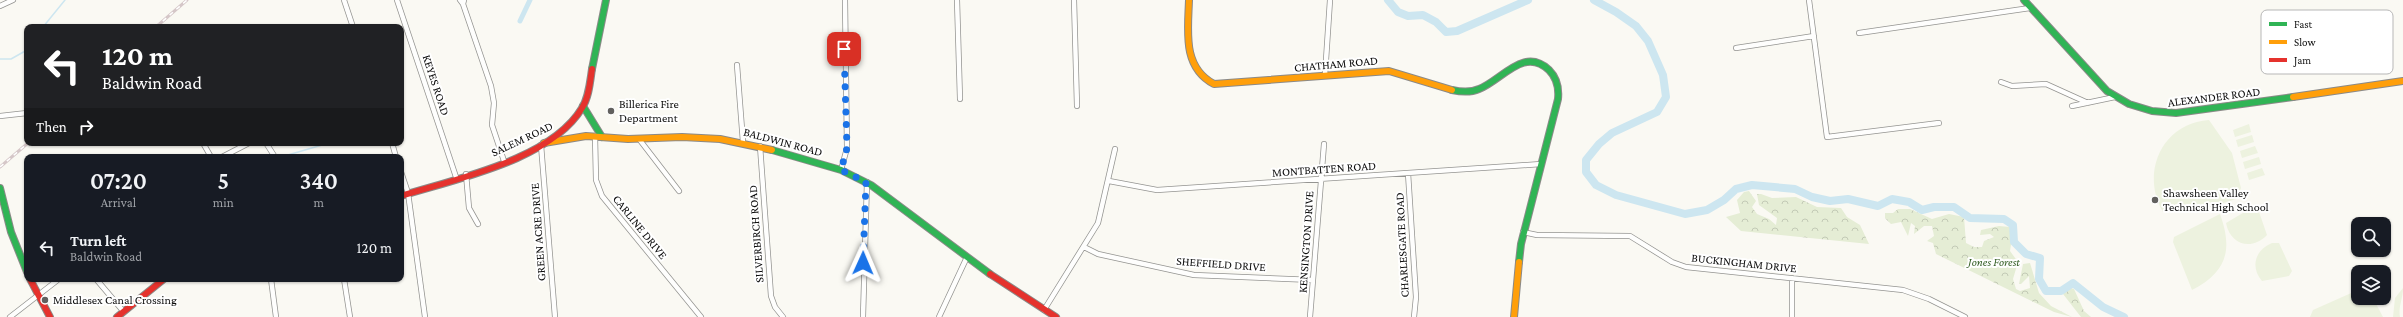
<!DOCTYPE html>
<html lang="en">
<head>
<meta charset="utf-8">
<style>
	:root { --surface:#171b24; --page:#20242c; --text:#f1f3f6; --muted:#9ea1a6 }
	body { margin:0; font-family:"Crimson Pro",serif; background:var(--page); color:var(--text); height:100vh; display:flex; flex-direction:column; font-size:15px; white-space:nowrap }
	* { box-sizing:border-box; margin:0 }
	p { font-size:13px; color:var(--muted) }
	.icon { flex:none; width:22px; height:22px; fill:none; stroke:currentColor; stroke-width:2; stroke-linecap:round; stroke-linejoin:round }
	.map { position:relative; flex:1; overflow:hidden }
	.side { position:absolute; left:24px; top:154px; width:380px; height:128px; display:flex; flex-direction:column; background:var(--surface); border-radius:8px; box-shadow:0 1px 3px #0004 }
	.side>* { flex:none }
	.banner { position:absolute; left:24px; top:24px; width:380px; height:122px; border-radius:8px; box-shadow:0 1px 3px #0004; background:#202124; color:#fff; overflow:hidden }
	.controls { position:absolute; left:2351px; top:217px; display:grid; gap:8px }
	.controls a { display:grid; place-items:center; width:40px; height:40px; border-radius:8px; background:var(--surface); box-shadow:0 1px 3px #0004; font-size:20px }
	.pin { position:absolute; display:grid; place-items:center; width:34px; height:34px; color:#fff; margin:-17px; border-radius:8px; box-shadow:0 2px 6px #0006 }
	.me { position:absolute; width:44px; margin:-22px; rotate:1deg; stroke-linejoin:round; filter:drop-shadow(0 0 3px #0008) }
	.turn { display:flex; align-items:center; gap:14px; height:84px; padding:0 12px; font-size:18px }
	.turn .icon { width:52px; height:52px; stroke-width:2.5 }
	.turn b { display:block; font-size:28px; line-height:34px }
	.then { display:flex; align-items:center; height:38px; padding:0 12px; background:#0003; gap:8px; font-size:15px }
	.eta { display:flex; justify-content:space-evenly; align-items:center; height:68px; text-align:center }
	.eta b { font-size:24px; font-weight:600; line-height:28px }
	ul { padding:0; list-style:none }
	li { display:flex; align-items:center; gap:12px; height:52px; padding:0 12px }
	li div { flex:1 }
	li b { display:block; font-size:15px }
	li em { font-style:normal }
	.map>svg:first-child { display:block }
</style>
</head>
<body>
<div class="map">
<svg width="2403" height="317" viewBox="0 0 2403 317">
	<defs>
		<pattern id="park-crowns" width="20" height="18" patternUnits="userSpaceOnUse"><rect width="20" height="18" fill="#e5edd5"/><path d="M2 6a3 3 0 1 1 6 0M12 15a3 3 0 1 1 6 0" fill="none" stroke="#c3cab6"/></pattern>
	</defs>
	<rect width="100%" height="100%" fill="#faf9f3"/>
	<path fill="url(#park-crowns)" d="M1749 191 1756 201 1752 207 1757 214 1769 219 1776 225 1777 218 1759 205 1757 194H1761L1772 198 1796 197 1817 207 1841 208 1847 217 1860 225 1869 244 1741 231 1726 217 1740 213 1737 200 1744 192Z
		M1898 209H1910L1932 219 1949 214 1964 217 1966 243 1974 247H1982L1984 241 1994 237 1990 234 1980 235 1981 230 1999 226 2010 227 2013 232 2010 251 2018 262 2013 279 2016 289 2020 291 2030 288 2029 276 2021 284H2019L2023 264 2030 263 2039 293 2051 306 2072 317 2054 312 1936 254 1933 243 1927 241 1934 236 1932 226H1924L1914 234 1915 226 1911 223 1908 236 1901 222 1891 224 1885 218V213H1893Z
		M2068 287 2074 289 2084 311 2091 317H2081L2063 294Z"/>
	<path fill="#edf2df" d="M2209 120 2232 153 2241 188 2236 199 2201 210 2163 212C2140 173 2162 123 2209 120Z
		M2249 124 2251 132 2235 137 2233 130Z
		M2252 135 2254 142 2238 147 2236 140Z
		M2255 146 2258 153 2242 158 2240 151Z
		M2259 157 2261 164 2245 169 2243 162Z
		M2262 168 2265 175 2249 180 2247 173Z
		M2253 207 2258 209 2267 235C2252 251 2230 245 2226 223Z
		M2220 214C2233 250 2227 272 2192 290L2173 242 2174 237Z
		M2272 243H2279L2292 271 2289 276 2262 281C2250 267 2255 250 2272 243Z
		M2403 288C2403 299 2398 307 2400 317H2393L2395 298Z
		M2358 290V298H2373L2383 317H2310L2313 310Z"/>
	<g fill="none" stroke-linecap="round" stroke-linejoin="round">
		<path stroke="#cde6f0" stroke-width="1.5" d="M43 27 65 0
			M0 59H11L27 50
			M281 157 329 143"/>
		<path stroke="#cde6f0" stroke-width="5" d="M520 21 530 0"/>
		<path stroke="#cde6f0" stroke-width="8" d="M1388 0 1398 12 1408 16 1423 15 1436 22 1446 32 1457 31 1528 0
			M1594 0 1616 12 1636 26 1648 41 1663 75 1666 97 1657 112 1612 133 1599 144 1586 160V172L1596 185 1616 195 1685 214 1707 210 1724 200 1736 189 1752 185 1795 189 1812 197 1830 201 1848 199 1878 206 1892 199 1909 202 1922 210 1934 207H1954L1970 218 2004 219 2013 225 2014 242 2026 254 2040 258 2039 279 2046 291H2061L2073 283 2103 307 2124 317"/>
		<defs>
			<path id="street" d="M344 0 353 27
				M397 0 456 177
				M460 0 463 4 464 0
				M957 0 960 99
				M1074 0 1077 106
				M1809 0 1827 137 1939 123
				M463 4 491 86 494 103 492 125 504 161
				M0 6 13 0
				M1859 33 2030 8
				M1736 48 1814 36
				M737 65 743 142
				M1325 75 1330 0
				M2001 82 2012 86 2046 84 2088 103
				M2072 106 2115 97
				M0 116 27 113
				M595 136 596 180 602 196 701 317
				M639 139 679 191
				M203 143 211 157
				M266 143 275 157
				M392 143 396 157
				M541 145 555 317
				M760 146 771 296 775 307 783 317
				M222 157 249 143
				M841 170 847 148 845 0
				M401 172 408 193 425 317
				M1408 173 1416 297 1414 317
				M466 174 469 208 478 224
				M1109 181 1157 190 1541 164
				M1523 232 1537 235 1630 236 1672 262 1686 267 1903 290 1929 299 1965 317
				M1084 247 1098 254 1194 275 1313 280
				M96 279 124 312
				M271 279 276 317
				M344 279 350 317
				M1044 310 1098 223 1115 149
				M10 317 59 279
				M863 317 867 182
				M939 317 967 257
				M1310 317 1324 144
				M1792 317V278"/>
			<path id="fast" d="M2024 0 2107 91 2129 104 2152 111 2176 113 2293 97
				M592 69 606 0
				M1452 90C1461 92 1470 93 1479 89 1502 80 1524 46 1549 70 1557 78 1559 89 1558 99L1521 244 1519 262
				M583 106 602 137
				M772 150 841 170 871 185 990 274
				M0 188 11 232 27 272"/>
			<path id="slow" d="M1189 0C1188 31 1182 67 1214 84L1389 71 1452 90
				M2293 97 2403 81
				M544 143 586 136 628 139 682 137 720 139 772 150
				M1514 317 1519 262"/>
			<path id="jam" d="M401 196C455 179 551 160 582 108 589 97 590 82 592 69
				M990 274 1056 317
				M30 279 50 317
				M117 317 164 279"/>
		</defs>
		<use href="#street" stroke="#949491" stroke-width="6"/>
		<use href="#fast" stroke="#8b8a88" stroke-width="8"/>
		<use href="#slow" stroke="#8b8a88" stroke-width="8"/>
		<use href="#jam" stroke="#8b8a88" stroke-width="8"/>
		<use href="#street" stroke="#fefefd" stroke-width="4.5"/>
		<use href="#fast" stroke="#30b455" stroke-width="6"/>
		<use href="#slow" stroke="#ff9f0a" stroke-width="6"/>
		<use href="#jam" stroke="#e5322d" stroke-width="6"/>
		<defs>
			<path id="rail" d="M156 27 187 0
				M0 167 28 143"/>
		</defs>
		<use href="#rail" stroke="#d5c7c8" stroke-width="3"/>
		<use href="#rail" stroke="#fff" stroke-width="1.5" stroke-dasharray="4.5" stroke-linecap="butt"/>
	</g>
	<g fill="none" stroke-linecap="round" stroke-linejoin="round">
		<path stroke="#1a73e8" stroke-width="7" stroke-dasharray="0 12.6" d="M844 49 847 148 841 170 866 182 863 263"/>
	</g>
	<g fill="#61605e" stroke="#fff" stroke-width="1.5">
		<circle cx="611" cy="111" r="4"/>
		<circle cx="2155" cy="200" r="4"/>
		<circle cx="45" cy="300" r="4"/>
	</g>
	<g text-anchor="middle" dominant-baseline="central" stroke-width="4" stroke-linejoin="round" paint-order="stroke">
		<g font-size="12" fill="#0e0e0e" stroke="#fff">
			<text transform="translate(1336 64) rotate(-5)">CHATHAM ROAD</text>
			<text transform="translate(436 85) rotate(72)">KEYES ROAD</text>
			<text transform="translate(2214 97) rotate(-7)">ALEXANDER ROAD</text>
			<text transform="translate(522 139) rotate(-25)">SALEM ROAD</text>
			<text transform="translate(783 142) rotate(15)">BALDWIN ROAD</text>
			<text transform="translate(1324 169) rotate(-4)">MONTBATTEN ROAD</text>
			<text transform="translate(640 227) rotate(51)">CARLINE DRIVE</text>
			<text transform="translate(538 232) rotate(-94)">GREEN ACRE DRIVE</text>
			<text transform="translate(756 234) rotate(-94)">SILVERBIRCH ROAD</text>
			<text transform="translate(1306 242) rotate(-86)">KENSINGTON DRIVE</text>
			<text transform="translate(1402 245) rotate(-93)">CHARLESGATE ROAD</text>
			<text transform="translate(1744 263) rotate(6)">BUCKINGHAM DRIVE</text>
			<text transform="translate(1221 264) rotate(4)">SHEFFIELD DRIVE</text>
		</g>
		<g font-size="12" fill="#0e0e0e" stroke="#fff" text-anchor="start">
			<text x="619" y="104">Billerica Fire<tspan x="619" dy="14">Department</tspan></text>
			<text x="2163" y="193">Shawsheen Valley<tspan x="2163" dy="14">Technical High School</tspan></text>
			<text x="53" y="300">Middlesex Canal Crossing</text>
		</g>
		<g font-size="12" font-style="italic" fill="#345e25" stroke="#fff">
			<text x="1994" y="262">Jones Forest</text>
		</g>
	</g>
	<rect x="2261" y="10" width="132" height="64" rx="6" fill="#fff" stroke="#b7b7b7" stroke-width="1"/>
	<rect x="2269" y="22" width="18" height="4" fill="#30b455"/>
	<rect x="2269" y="40" width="18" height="4" fill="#ff9f0a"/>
	<rect x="2269" y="58" width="18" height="4" fill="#e5322d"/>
	<g font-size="11" fill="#0e0e0e">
		<text x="2294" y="28">Fast</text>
		<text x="2294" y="46">Slow</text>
		<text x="2294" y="64">Jam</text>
	</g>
</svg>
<div class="controls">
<a><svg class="icon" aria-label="search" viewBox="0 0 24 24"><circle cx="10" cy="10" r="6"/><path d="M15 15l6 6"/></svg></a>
<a><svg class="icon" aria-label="layers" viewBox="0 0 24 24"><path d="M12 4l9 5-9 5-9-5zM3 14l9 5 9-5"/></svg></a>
</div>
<div class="pin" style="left:844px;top:49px;background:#d93025"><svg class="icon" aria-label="arrive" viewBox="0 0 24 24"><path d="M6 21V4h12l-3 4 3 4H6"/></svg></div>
<svg class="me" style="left:863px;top:263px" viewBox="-20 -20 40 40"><path d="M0-17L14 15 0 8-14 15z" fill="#1a73e8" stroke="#fff" stroke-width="4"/></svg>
<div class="banner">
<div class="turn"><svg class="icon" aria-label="left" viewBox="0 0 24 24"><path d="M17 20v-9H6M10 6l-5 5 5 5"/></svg><div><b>120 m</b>Baldwin Road</div></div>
<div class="then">Then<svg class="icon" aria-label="right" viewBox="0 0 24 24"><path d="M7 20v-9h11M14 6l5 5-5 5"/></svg></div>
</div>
<section class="side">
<div class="eta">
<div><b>07:20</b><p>Arrival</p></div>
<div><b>5</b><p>min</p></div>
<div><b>340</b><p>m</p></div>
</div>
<ul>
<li><svg class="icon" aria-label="left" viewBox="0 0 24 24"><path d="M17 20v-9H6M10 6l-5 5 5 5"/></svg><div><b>Turn left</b><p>Baldwin Road</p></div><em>120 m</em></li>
</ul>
</section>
</div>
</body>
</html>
